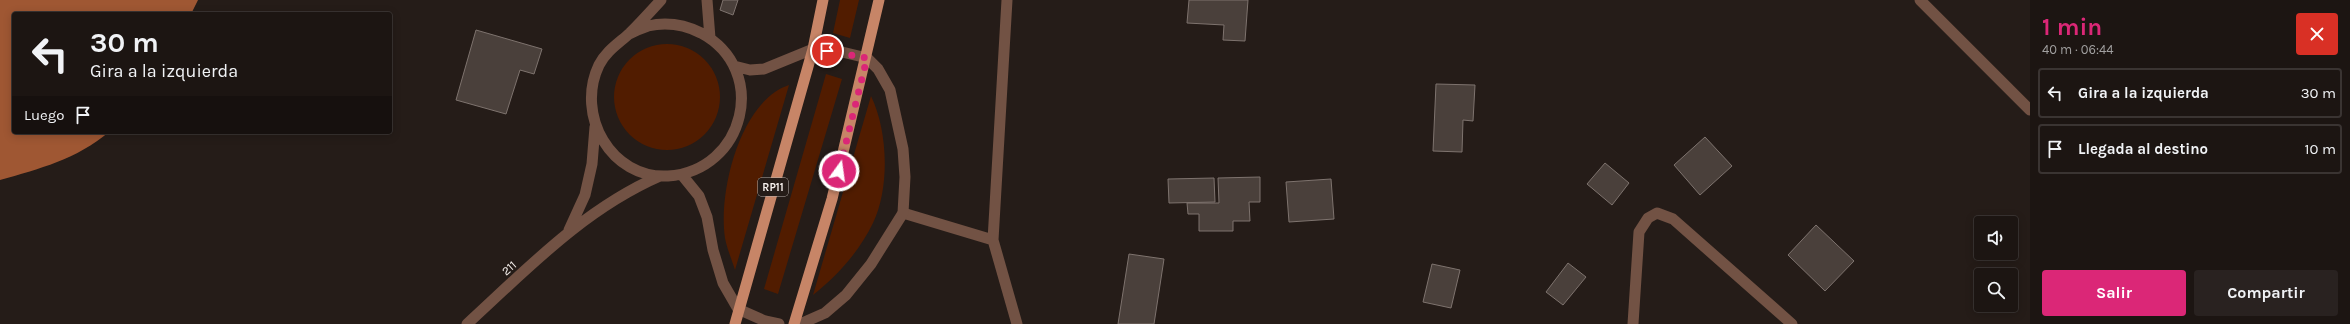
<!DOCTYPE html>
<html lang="es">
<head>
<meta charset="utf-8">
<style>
	:root { --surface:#1c1512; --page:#292220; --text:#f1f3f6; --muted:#a09f9f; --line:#3a3432; --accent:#db2777 }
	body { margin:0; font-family:Karla,sans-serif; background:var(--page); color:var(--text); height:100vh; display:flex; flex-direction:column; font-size:15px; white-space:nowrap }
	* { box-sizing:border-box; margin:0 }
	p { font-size:13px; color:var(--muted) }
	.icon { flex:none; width:22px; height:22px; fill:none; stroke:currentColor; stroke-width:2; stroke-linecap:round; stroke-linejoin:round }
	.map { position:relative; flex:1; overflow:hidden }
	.drawer { display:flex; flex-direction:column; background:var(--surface); width:320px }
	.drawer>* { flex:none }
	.banner { position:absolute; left:12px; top:12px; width:380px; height:122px; border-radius:4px; box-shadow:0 2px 10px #0003,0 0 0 1px var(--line); background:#1c1512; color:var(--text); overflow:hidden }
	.fabs { position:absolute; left:1974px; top:216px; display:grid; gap:8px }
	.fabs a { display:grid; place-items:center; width:44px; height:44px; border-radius:4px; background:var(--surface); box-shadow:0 2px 10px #0003,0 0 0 1px var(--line); font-size:20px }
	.pin { position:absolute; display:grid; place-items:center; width:34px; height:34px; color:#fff; margin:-17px; border:2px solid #fff; border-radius:50%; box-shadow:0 1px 4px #0007 }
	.me { position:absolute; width:44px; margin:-22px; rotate:14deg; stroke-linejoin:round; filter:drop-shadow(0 0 3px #0008) }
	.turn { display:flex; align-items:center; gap:14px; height:84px; padding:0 12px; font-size:18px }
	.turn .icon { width:52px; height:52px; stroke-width:2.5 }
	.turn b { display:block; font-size:28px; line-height:34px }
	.then { display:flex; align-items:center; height:38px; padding:0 12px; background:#0003; gap:8px; font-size:15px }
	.round { display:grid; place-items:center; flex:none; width:42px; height:42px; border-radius:4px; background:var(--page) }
	.head { display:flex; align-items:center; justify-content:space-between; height:68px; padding:0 12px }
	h1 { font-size:24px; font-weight:700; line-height:30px; color:var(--accent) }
	.button { display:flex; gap:8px; margin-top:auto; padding:8px 12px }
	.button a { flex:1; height:46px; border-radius:4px; background:var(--accent); color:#fff; font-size:16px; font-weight:700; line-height:46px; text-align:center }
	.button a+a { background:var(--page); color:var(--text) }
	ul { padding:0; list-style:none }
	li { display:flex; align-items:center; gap:12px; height:50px; margin:0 8px 6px; padding:0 4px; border:2px solid var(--line); border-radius:4px }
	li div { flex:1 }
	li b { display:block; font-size:15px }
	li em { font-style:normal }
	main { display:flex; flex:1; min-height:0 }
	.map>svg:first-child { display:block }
</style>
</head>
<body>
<main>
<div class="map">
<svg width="2030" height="324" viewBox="0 0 2030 324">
	<rect width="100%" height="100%" fill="#251c18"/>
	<path fill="#511c00" d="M840 0H859L850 38 833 33Z
		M614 97a53 53 0 1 1 106 0a53 53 0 1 1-106 0Z
		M826 74 842 79 778 294 764 289Z
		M789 85 735 270C732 260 727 249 725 238 718 192 740 101 789 85Z
		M871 96C888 131 890 187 873 223 859 252 837 276 813 295Z"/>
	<path fill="#9f5733" d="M0 0H198L191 14H14V132H109C77 159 39 169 0 180Z"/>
	<path fill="#4a403b" stroke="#7e736e" d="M723 0H738L733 15 720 10Z
		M1189 0H1248L1245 41 1223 40 1224 25 1187 23Z
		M476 30 542 49 534 74 520 70 506 114 456 100Z
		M1436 84 1475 85 1473 121 1463 120 1462 152 1433 151Z
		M1705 137 1732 166 1700 195 1674 165Z
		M1605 163 1629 183 1612 205 1587 184Z
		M1260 177V202H1249L1250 221H1233V231H1199V214H1188L1187 203H1219L1218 178Z
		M1214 178 1215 202 1169 203 1168 179Z
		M1331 179 1334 219 1289 222 1286 182Z
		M1816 225 1854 261 1825 291 1788 255Z
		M1129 254 1164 259 1154 324H1118Z
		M1568 263 1586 277 1563 305 1546 292Z
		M1432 264 1460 270 1451 308 1423 302Z"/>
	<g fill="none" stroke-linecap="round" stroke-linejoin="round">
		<path stroke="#725244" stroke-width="11" d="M1633 324 1639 232 1648 218 1657 213 1673 219 1792 324"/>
		<path stroke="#725244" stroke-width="11" d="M1007 0 993 240 1017 324
			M1920 0 2030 110
			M903 213 993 240"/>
		<path stroke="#725244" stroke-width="11" d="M707 0 710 38
			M629 34C635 31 642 28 648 26 666 22 685 25 701 33 770 70 745 171 668 176 611 179 575 115 599 65 606 51 619 43 630 33 641 22 651 11 661 0
			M734 66 750 70 764 69 813 49 842 52 867 58 878 69 890 90 903 149 905 177 903 213 871 264 846 295 825 313 800 324
			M682 175 699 196 707 217 713 250 723 283 738 309 765 321 779 324
			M569 230 585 195 592 164 595 127
			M467 324C527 269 584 209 660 176"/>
		<path stroke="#c78567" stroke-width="11" d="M735 324 813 49 823 0
			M794 324 832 199 879 0"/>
	</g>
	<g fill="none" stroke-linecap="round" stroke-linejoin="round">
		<path stroke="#db2777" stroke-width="7" stroke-dasharray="0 12.6" d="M827 51 867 58 839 171"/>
	</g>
	<g text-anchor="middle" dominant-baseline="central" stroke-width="3.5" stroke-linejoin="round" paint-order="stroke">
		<rect fill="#251c18" stroke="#b7b0ad" stroke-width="1" x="758" y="178" width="30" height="18" rx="3"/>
		<g font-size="11" font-weight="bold" fill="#f6f0ed">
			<text x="773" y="187">RP11</text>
		</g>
		<g font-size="12" fill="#f6f0ed" stroke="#251c18">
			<text transform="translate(509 268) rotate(-42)">211</text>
		</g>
	</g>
</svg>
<div class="fabs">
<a><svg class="icon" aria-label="sound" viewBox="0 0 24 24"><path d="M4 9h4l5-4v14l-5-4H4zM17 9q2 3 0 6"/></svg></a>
<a><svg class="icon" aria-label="search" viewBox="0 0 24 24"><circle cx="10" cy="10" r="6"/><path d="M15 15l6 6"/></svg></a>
</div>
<div class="pin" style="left:827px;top:51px;background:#d93025"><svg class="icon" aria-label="arrive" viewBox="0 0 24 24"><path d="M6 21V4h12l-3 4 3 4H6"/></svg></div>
<svg class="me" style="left:839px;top:171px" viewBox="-20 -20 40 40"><circle r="17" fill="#db2777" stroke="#fff" stroke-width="3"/><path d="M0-11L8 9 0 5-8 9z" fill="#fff"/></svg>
<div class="banner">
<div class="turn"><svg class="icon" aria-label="left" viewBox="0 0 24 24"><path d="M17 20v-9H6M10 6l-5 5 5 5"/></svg><div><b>30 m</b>Gira a la izquierda</div></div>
<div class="then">Luego<svg class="icon" aria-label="arrive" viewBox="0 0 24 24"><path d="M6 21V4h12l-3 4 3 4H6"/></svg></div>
</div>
</div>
<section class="drawer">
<div class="head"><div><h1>1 min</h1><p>40 m · 06:44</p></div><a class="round" style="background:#d93025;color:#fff"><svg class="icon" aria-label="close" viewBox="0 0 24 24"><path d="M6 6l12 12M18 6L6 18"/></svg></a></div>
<ul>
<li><svg class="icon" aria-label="left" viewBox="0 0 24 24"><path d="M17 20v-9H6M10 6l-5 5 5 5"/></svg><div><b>Gira a la izquierda</b></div><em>30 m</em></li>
<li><svg class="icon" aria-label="arrive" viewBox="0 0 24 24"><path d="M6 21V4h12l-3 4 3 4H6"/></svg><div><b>Llegada al destino</b></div><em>10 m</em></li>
</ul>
<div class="button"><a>Salir</a><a>Compartir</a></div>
</section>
</main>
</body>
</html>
